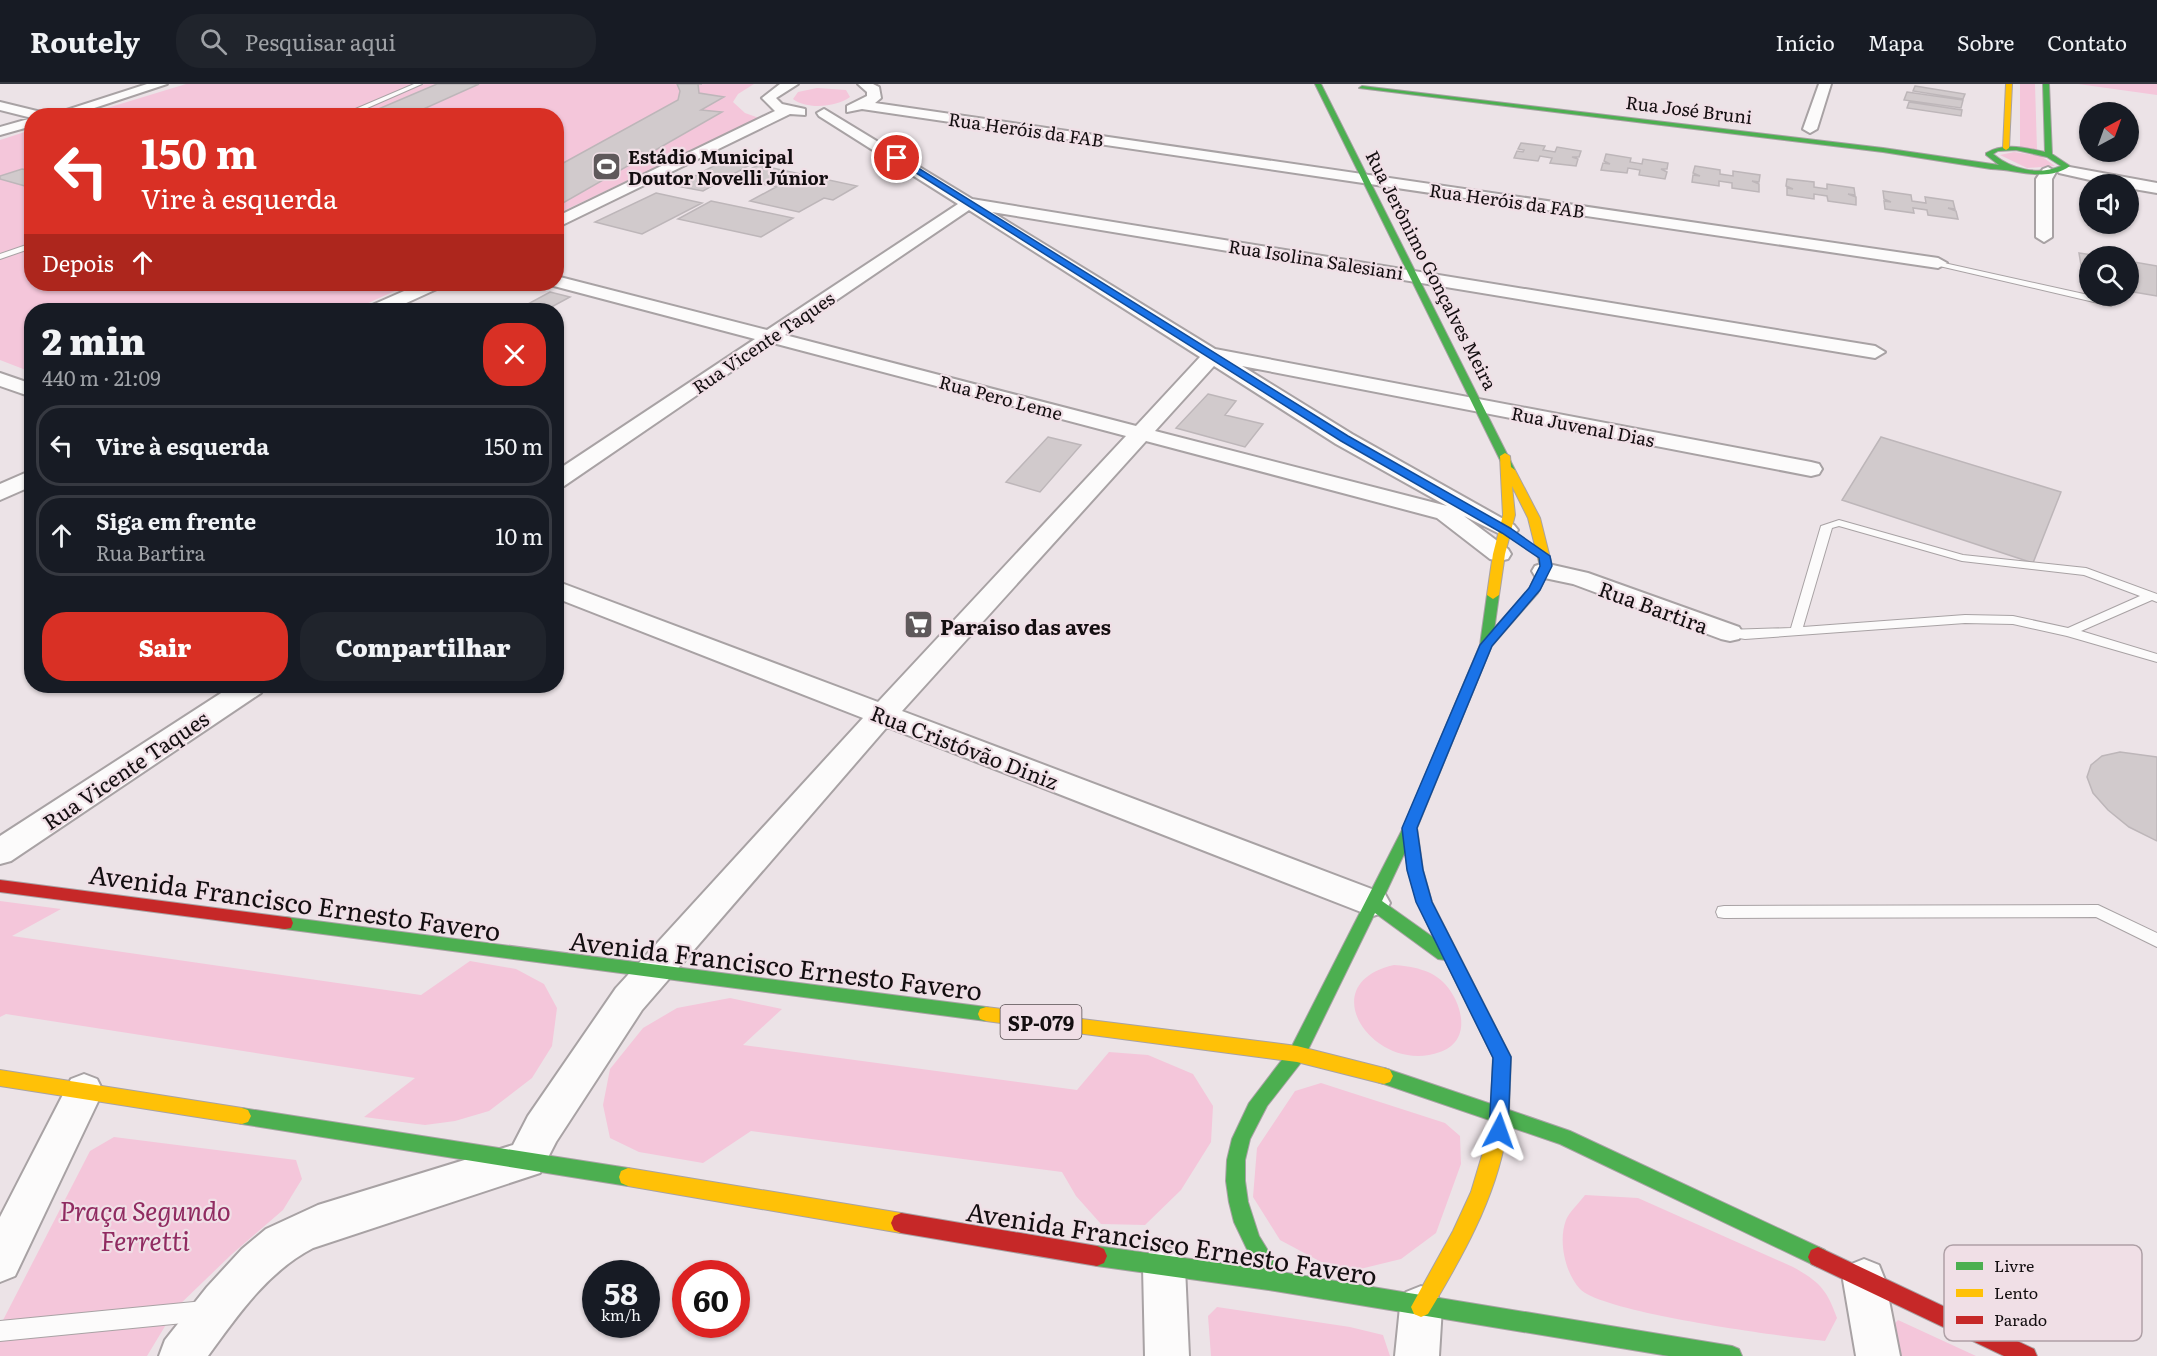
<!DOCTYPE html>
<html lang="pt">
<head>
<meta charset="utf-8">
<style>
	:root { --surface:#171b24; --page:#20242c; --text:#f1f3f6; --muted:#9ea1a6; --line:#363941; --accent:#d93025 }
	body { margin:0; font-family:Literata,serif; background:var(--page); color:var(--text); height:100vh; display:flex; flex-direction:column; font-size:22px; white-space:nowrap }
	* { box-sizing:border-box; margin:0 }
	p { font-size:20px; color:var(--muted) }
	.icon { flex:none; width:33px; height:33px; fill:none; stroke:currentColor; stroke-width:2; stroke-linecap:round; stroke-linejoin:round }
	.map { position:relative; flex:1; overflow:hidden }
	.side { position:absolute; left:24px; top:219px; width:540px; height:390px; display:flex; flex-direction:column; background:var(--surface); border-radius:24px; box-shadow:0 2px 4px #0004 }
	.side>* { flex:none }
	.guide { position:absolute; left:24px; top:24px; width:540px; height:183px; border-radius:24px; box-shadow:0 2px 4px #0004; background:#d93025; color:#fff; overflow:hidden }
	.needle { width:39px; rotate:41deg }
	.controls { position:absolute; left:2079px; top:18px; display:grid; gap:12px }
	.controls a { display:grid; place-items:center; width:60px; height:60px; border-radius:50%; background:var(--surface); box-shadow:0 2px 4px #0004; font-size:30px }
	.speed { position:absolute; left:582px; top:1176px; display:flex; gap:12px; font-size:30px; font-weight:700; text-align:center }
	.speed>* { display:grid; place-content:center; width:78px; height:78px; border-radius:50%; background:var(--surface); box-shadow:0 2px 4px #0004; line-height:1 }
	.speed small { font-size:15px; font-weight:400 }
	.speed .limit { border:9px solid #d22; background:#fff; color:#111 }
	.pin { position:absolute; display:grid; place-items:center; width:51px; height:51px; color:#fff; margin:-26px; border:3px solid #fff; border-radius:50%; box-shadow:0 2px 6px #0007 }
	.me { position:absolute; width:66px; margin:-33px; rotate:4deg; stroke-linejoin:round; filter:drop-shadow(0 0 4px #0008) }
	.turn { display:flex; align-items:center; gap:21px; height:126px; padding:0 18px; font-size:27px }
	.turn .icon { width:78px; height:78px; stroke-width:2.5 }
	.turn b { display:block; font-size:42px; line-height:51px }
	.then { display:flex; align-items:center; height:57px; padding:0 18px; background:#0003; gap:12px; font-size:22px }
	.round { display:grid; place-items:center; flex:none; width:63px; height:63px; border-radius:24px; background:var(--page) }
	.overview { display:flex; align-items:center; justify-content:space-between; height:102px; padding:0 18px }
	h1 { font-size:36px; font-weight:800; line-height:45px }
	.primary-button { display:flex; gap:12px; margin-top:auto; padding:12px 18px }
	.primary-button a { flex:1; height:69px; border-radius:24px; background:var(--accent); color:#fff; font-size:24px; font-weight:800; line-height:69px; text-align:center }
	.primary-button a+a { background:var(--page); color:var(--text) }
	ul { padding:0; list-style:none }
	li { display:flex; align-items:center; gap:18px; height:81px; margin:0 12px 9px; padding:0 6px; border:3px solid var(--line); border-radius:24px }
	li div { flex:1 }
	li b { display:block; font-size:22px }
	li em { font-style:normal }
	header { display:flex; align-items:center; gap:36px; box-sizing:border-box; height:84px; padding:0 30px; background:var(--surface); border-bottom:2px solid var(--line) }
	header strong { font-size:28px }
	nav { display:flex; gap:33px; margin-inline-start:auto; font-size:21px }
	.search { width:420px; height:54px; background:var(--page); display:flex; align-items:center; gap:15px; box-sizing:border-box; padding:0 21px; border-radius:24px; color:var(--muted); font-size:22px }
	.map>svg:first-child { display:block }
</style>
</head>
<body>
<header>
<strong>Routely</strong>
<div class="search"><svg class="icon" aria-label="search" viewBox="0 0 24 24"><circle cx="10" cy="10" r="6"/><path d="M15 15l6 6"/></svg>Pesquisar aqui</div>
<nav><a>Início</a><a>Mapa</a><a>Sobre</a><a>Contato</a></nav>
</header>
<div class="map">
<svg width="2157" height="1272" viewBox="0 0 2157 1272">
	<rect width="100%" height="100%" fill="#ece3e7"/>
	<path fill="#f4c6da" d="M186 0H754L738 10 733 18 745 29 759 34 557 130 556 32H81Z
		M2020 0H2035L2037 66 2020 63Z
		M2077 0H2157V11L2078 0Z
		M817 4 846 6 850 13C837 23 807 26 793 15L798 8Z
		M31 46 32 200H410L353 226H32L31 288 0 276V56Z
		M2014 68 2041 72 2055 82 2027 84 2000 71Z
		M0 817 61 825 12 852 421 911 470 877 516 885 544 900 557 924 552 962 532 994 489 1027 455 1037 425 1041 364 1033 415 994 6 930 0 933Z
		M1394 881C1411 882 1433 886 1445 900 1463 920 1472 957 1440 968 1375 992 1310 900 1394 881Z
		M730 914 782 925 743 961 1077 1006 1109 968 1148 971 1193 990 1213 1022 1211 1058 1181 1106 1145 1141 1101 1140 1076 1112 1062 1088 751 1047 703 1079 639 1068 610 1054 603 1021 610 985 643 944 677 924Z
		M1321 999 1445 1039 1460 1052 1461 1080 1436 1149 1401 1175 1356 1186 1325 1180 1280 1156 1253 1113 1257 1064 1295 1007Z
		M114 1053 296 1076 302 1095 283 1126 232 1170 176 1224 147 1272H0V1242L90 1067Z
		M1585 1111 1638 1114 1793 1183C1820 1198 1827 1206 1837 1234L1825 1257C1785 1253 1603 1229 1580 1205 1565 1189 1558 1157 1566 1136 1569 1128 1580 1118 1585 1111Z
		M1217 1223 1350 1243 1383 1251 1390 1272H1211L1208 1232Z
		M1898 1236 1976 1272H1883L1887 1248Z"/>
	<path fill="#d1cacc" stroke="#bdb6b9" stroke-width="1.5" d="M437 0H479L408 32H362Z
		M677 0H702H698L699 9 724 13 701 26 722 28 556 123V83L678 16 680 7Z
		M1915 2 1965 10 1963 15 1913 7Z
		M1907 8 1963 16 1961 24 1904 16Z
		M1909 18 1962 26 1961 32 1907 24Z
		M1521 59 1545 62 1543 66 1555 68 1557 63 1581 67 1579 73H1572L1578 75 1576 82 1550 79 1552 74 1540 72 1538 77 1514 74 1517 67 1523 68 1524 66 1518 65Z
		M1606 70 1631 74 1630 78 1642 80 1643 75 1668 79 1667 85H1661L1667 88 1665 95 1639 91 1640 86 1628 84 1627 89 1601 86 1603 79 1610 80 1604 77Z
		M723 77 748 82 703 107 676 102Z
		M758 81 857 102 833 116 824 114 799 128 750 117 776 103 733 94Z
		M1695 82 1720 86V90L1733 92V87L1760 91 1759 98 1752 97 1759 100V108L1732 104V99L1719 97V102L1692 98 1693 91 1700 92 1693 89Z
		M22 85 32 87V104L0 95V92Z
		M1787 95 1814 98V103L1827 105V100L1854 104 1855 111 1848 110 1856 113V121L1828 117 1827 112 1814 110V115L1787 111V104L1793 105 1786 102Z
		M1883 107 1911 111 1912 117 1926 119 1925 113 1953 117 1955 125 1948 124 1956 127 1958 135 1928 131 1927 126 1913 124 1914 129 1885 125 1884 117 1891 118 1884 115Z
		M656 109 702 119 642 150 595 138Z
		M711 117 793 134 761 153 678 135Z
		M2079 169 2100 172H2090V200H2084Z
		M2128 177 2157 182V212L2128 207Z
		M550 208 570 213 546 226H517Z
		M1208 310 1236 317 1225 331 1263 340 1245 363 1176 344Z
		M1048 353 1081 361 1040 408 1006 398Z
		M1881 353 2061 408 2033 479 1842 416Z
		M2120 668 2157 673V757L2129 743 2108 726 2093 709 2087 693 2091 681 2102 672Z"/>
	<g fill="none" stroke-linecap="round" stroke-linejoin="round">
		<defs>
			<path id="lane" d="M414 0H422L349 32H339Z
				M32 159V164L0 175V170Z
				M1935 177 2111 216 2115 219 2111 222 1935 181Z
				M1839 436 1963 471 2086 484 2157 510V518L2152 516 2081 547 2157 570V578L2067 552 2013 540 1965 539 1745 555 1726 552 1724 549 1726 546 1791 544 1821 442ZM1839 442 1962 477 2084 491 2140 512 2068 544 2013 532 1965 531 1803 543 1832 444Z
				M2098 821 2157 849V863L2096 833 1724 834 1718 833 1716 828 1718 823 1724 822Z
				M204 1217 211 1220 214 1227 211 1234 204 1237 0 1257V1237Z"/>
			<path id="street" d="M147 0H167L70 32H48Z
				M780 0H798L776 14 782 20 805 25V31L790 30 556 144V133L775 27 762 14Z
				M858 0H873L879 3 881 14 875 19 1938 174 1947 179 1938 184 862 25 847 28V22L867 12V8Z
				M1819 0H1831L1817 45 1810 49 1803 45Z
				M0 18 45 29 46 32H32V34L0 26Z
				M824 25 972 115 1875 262 1885 268 1875 274 992 128 1215 265 1811 378 1819 380 1822 385 1819 390 1811 392 1242 282 1352 350 1514 441 1518 446 1514 451 1506 453 1464 432 1508 465 1511 470 1508 475 1499 477 1490 475 1437 434 1146 357 902 627 1385 810 1390 819 1385 828 1373 832 1361 828 887 643 642 926 556 1058 540 1089 313 1164C268 1187 237 1232 208 1272H159L165 1256 207 1203 242 1165 266 1145 318 1121 513 1061 528 1032 616 904 863 634 556 514V497L878 618 1126 352 773 259 564 402 556 404V387L755 255 550 201 556 200V192L767 246 958 120 819 32 817 29ZM969 126 1200 273 1136 342 785 251ZM1214 282 1336 360 1447 422 1155 347Z
				M32 34V42L0 51V43Z
				M2064 82 2157 99V109L2128 104V100H2108L2059 89 2057 86Z
				M2048 83 2056 88 2052 95V153L2044 158 2036 153V95L2043 85Z
				M420 200H442L439 204 391 226H368L370 222Z
				M0 289 32 300V313L0 302Z
				M32 386V402L0 416V400Z
				M1544 479 1588 489 1739 543 1743 549 1739 555 1730 557 1721 555 1573 500 1535 492 1532 487 1535 482Z
				M232 602H265L261 609 11 777 0 780V752Z
				M84 990 97 995 103 1007 15 1192 0 1198V1133L71 995Z
				M1164 1162 1179 1168 1185 1183 1189 1272H1145L1143 1183 1149 1168Z
				M1864 1175 1879 1181 1885 1196 1900 1272H1856L1843 1196 1849 1181Z
				M1421 1202 1436 1208 1442 1223 1439 1272H1395L1400 1223 1406 1208Z"/>
			<path id="fast" d="M1315 0H1321L1515 386 1514 388H1506L1505 386Z
				M2043 0H2049L2052 70 2070 82C2046 99 2017 85 1991 85L1883 68 1359 4 1362 2 1883 64 1999 81 1986 71V69C2005 58 2025 64 2045 68ZM2016 66 2047 73 2061 82C2038 92 2011 85 1993 70L1998 67Z
				M1493 507 1499 511 1492 561 1417 744 1423 786 1432 818 1511 973 1509 1026 1570 1047 1825 1166 1828 1173 1825 1180 1818 1183 1560 1060 1378 998 1375 992 1378 986 1384 984 1491 1020 1493 973 1445 876 1438 875 1375 829 1303 976 1267 1022 1250 1055 1245 1076V1097L1248 1118 1259 1152 1281 1188 1732 1262 1739 1265 1742 1272H1669L1275 1207 1097 1182 1090 1179 1087 1172 1090 1165 1097 1162 1256 1184 1234 1138 1229 1118 1226 1097 1227 1076 1232 1055 1249 1019 1291 964 1403 744 1480 561 1487 511ZM1405 768C1409 800 1420 826 1434 854L1382 817Z
				M285 833 986 923 992 925 994 930 992 935 986 937 285 845 279 844 277 839 279 834Z
				M242 1024 628 1084 635 1087 637 1093 635 1099 628 1102 242 1040 236 1038 233 1032 236 1026Z"/>
			<path id="slow" d="M2006 0H2012L2009 64 2006 66 2003 64Z
				M1505 369 1510 372 1511 383 1515 386 1540 434 1552 482 1538 509 1490 564 1486 565 1480 561 1482 558 1529 505 1540 482 1528 434 1512 402 1515 431 1505 470 1499 511 1493 515 1487 511 1493 470 1503 431 1500 372Z
				M986 923 1297 962 1384 984 1390 986 1393 992 1390 998 1384 1000 1297 978 986 937 980 935 978 930 980 925Z
				M0 986 242 1024 248 1026 251 1032 248 1038 242 1040 0 1002Z
				M1500 1023 1506 1025C1510 1034 1507 1043 1506 1052 1495 1116 1461 1175 1428 1230L1421 1233 1414 1230 1411 1223 1453 1147 1471 1108 1486 1058 1491 1031 1494 1025Z
				M628 1084 901 1129 908 1132 911 1139 908 1146 901 1149 628 1102 621 1099 619 1093 621 1087Z"/>
			<path id="jam" d="M0 796 285 833 291 834 293 839 291 844 285 845 0 808Z
				M901 1129 1097 1162 1104 1165 1107 1172 1104 1179 1097 1182 901 1149 894 1146 891 1139 894 1132Z
				M1818 1163 2034 1265 2037 1272H2004L1811 1180 1808 1173 1811 1166Z"/>
		</defs>
		<use href="#lane" stroke="#a8a2a4" stroke-width="2"/>
		<use href="#street" stroke="#a8a2a4" stroke-width="4"/>
		<use href="#fast" stroke="#a8a2a4" stroke-width="2"/>
		<use href="#slow" stroke="#a8a2a4" stroke-width="2"/>
		<use href="#jam" stroke="#a8a2a4" stroke-width="2"/>
		<use href="#lane" fill="#fcfbfb" fill-rule="evenodd"/>
		<use href="#street" fill="#fcfbfb" fill-rule="evenodd"/>
		<use href="#fast" fill="#4caf50" fill-rule="evenodd"/>
		<use href="#slow" fill="#ffc107" fill-rule="evenodd"/>
		<use href="#jam" fill="#c62828" fill-rule="evenodd"/>
	</g>
	<path fill="#1a73e8" stroke="#114b97" stroke-width="1.5" d="M894 72H899L1348 352 1510 444 1550 472 1552 482 1540 506 1492 562 1417 744 1423 786 1432 818 1511 973 1508 1047 1505 1054 1499 1056 1492 1054 1489 1047 1493 974 1416 818 1407 786 1402 744 1480 561 1529 504 1540 482 1539 474 1502 449 1341 357 894 75Z"/>
	<defs>
		<symbol id="stadium-square" viewBox="-11 -11 22 22"><rect x="-9" y="-9" width="18" height="18" rx="4" fill="#5f595b" stroke="#f0dfe6"/><path d="M0-5a6.5 5 0 1 0 0 10a6.5 5 0 1 0 0-10ZM-3.5-1.8h7v3.6h-7Z" fill="#fff"/></symbol>
		<symbol id="supermarket-square" viewBox="-11 -11 22 22"><rect x="-9" y="-9" width="18" height="18" rx="4" fill="#5f595b" stroke="#f0dfe6"/><path d="M-6-5.5h2.5l.6 2H6L4.5 2H-2.5L-4.4-4H-6ZM-1.5 3.2a1.3 1.3 0 1 0 .1 0ZM3 3.2a1.3 1.3 0 1 0 .1 0Z" fill="#fff"/></symbol>
	</defs>
	<g fill-rule="evenodd">
		<use href="#stadium-square" x="590" y="66" width="33" height="33"/>
		<use href="#supermarket-square" x="902" y="524" width="33" height="33"/>
	</g>
	<g text-anchor="middle" dominant-baseline="central" stroke-width="4.5" stroke-linejoin="round" paint-order="stroke">
		<g font-size="18" fill="#130e10" stroke="#f0dfe6">
			<text transform="translate(1689 25) rotate(7)">Rua José Bruni</text>
			<text transform="translate(1026 45) rotate(8)">Rua Heróis da FAB</text>
			<text transform="translate(1507 116) rotate(8)">Rua Heróis da FAB</text>
			<text transform="translate(1316 175) rotate(9)">Rua Isolina Salesiani</text>
			<text transform="translate(1432 186) rotate(63)">Rua Jerônimo Gonçalves Meira</text>
			<text transform="translate(763 258) rotate(-34)">Rua Vicente Taques</text>
			<text transform="translate(1001 313) rotate(15)">Rua Pero Leme</text>
			<text transform="translate(1583 342) rotate(11)">Rua Juvenal Dias</text>
		</g>
		<g font-size="18" font-weight="bold" fill="#130e10" stroke="#f0dfe6" text-anchor="start">
			<text x="628" y="72">Estádio Municipal<tspan x="628" dy="21">Doutor Novelli Júnior</tspan></text>
		</g>
		<rect fill="#f0dfe6" stroke="#554d50" stroke-width="1.5" x="1000.5" y="921" width="81" height="34" rx="4.5"/>
		<g font-size="20" font-weight="bold" fill="#130e10">
			<text x="1041" y="938">SP-079</text>
		</g>
		<g font-size="21" fill="#130e10" stroke="#f0dfe6">
			<text transform="translate(1654 522) rotate(20)">Rua Bartira</text>
			<text transform="translate(965 662) rotate(21)">Rua Cristóvão Diniz</text>
			<text transform="translate(125 685) rotate(-34)">Rua Vicente Taques</text>
		</g>
		<g font-size="21" font-weight="bold" fill="#130e10" stroke="#f0dfe6" text-anchor="start">
			<text x="940" y="541">Paraiso das aves</text>
		</g>
		<g font-size="26" fill="#130e10" stroke="#f0dfe6">
			<text transform="translate(295 817) rotate(8)">Avenida Francisco Ernesto Favero</text>
			<text transform="translate(776 880) rotate(7)">Avenida Francisco Ernesto Favero</text>
			<text transform="translate(1172 1158) rotate(9)">Avenida Francisco Ernesto Favero</text>
		</g>
		<g font-size="26" font-style="italic" fill="#902b61" stroke="#f0dfe6">
			<text x="145" y="1125">Praça Segundo<tspan x="145" dy="30">Ferretti</tspan></text>
		</g>
	</g>
	<rect x="1944" y="1161" width="198" height="96" rx="9" fill="#f0dfe6" stroke="#aea0a6" stroke-width="1.5"/>
	<rect x="1956" y="1178" width="27" height="8" fill="#4caf50"/>
	<rect x="1956" y="1205" width="27" height="8" fill="#ffc107"/>
	<rect x="1956" y="1232" width="27" height="8" fill="#c62828"/>
	<g font-size="16" fill="#130e10">
		<text x="1994" y="1188">Livre</text>
		<text x="1994" y="1215">Lento</text>
		<text x="1994" y="1242">Parado</text>
	</g>
</svg>
<div class="controls">
<a><svg class="needle" viewBox="-14 -14 28 28"><path d="M0-13l5 13h-10z" fill="#e53935"/><path d="M0 13l5-13h-10z" fill="#9ea1a6"/></svg></a>
<a><svg class="icon" aria-label="sound" viewBox="0 0 24 24"><path d="M4 9h4l5-4v14l-5-4H4zM17 9q2 3 0 6"/></svg></a>
<a><svg class="icon" aria-label="search" viewBox="0 0 24 24"><circle cx="10" cy="10" r="6"/><path d="M15 15l6 6"/></svg></a>
</div>
<div class="speed"><div>58<small>km/h</small></div><div class="limit">60</div></div>
<div class="pin" style="left:897px;top:74px;background:#d93025"><svg class="icon" aria-label="arrive" viewBox="0 0 24 24"><path d="M6 21V4h12l-3 4 3 4H6"/></svg></div>
<svg class="me" style="left:1499px;top:1047px" viewBox="-20 -20 40 40"><path d="M0-17L14 15 0 8-14 15z" fill="#1a73e8" stroke="#fff" stroke-width="4"/></svg>
<div class="guide">
<div class="turn"><svg class="icon" aria-label="left" viewBox="0 0 24 24"><path d="M17 20v-9H6M10 6l-5 5 5 5"/></svg><div><b>150 m</b>Vire à esquerda</div></div>
<div class="then">Depois<svg class="icon" aria-label="ahead" viewBox="0 0 24 24"><path d="M12 20V5M6 11l6-6 6 6"/></svg></div>
</div>
<section class="side">
<div class="overview"><div><h1>2 min</h1><p>440 m · 21:09</p></div><a class="round" style="background:#d93025;color:#fff"><svg class="icon" aria-label="close" viewBox="0 0 24 24"><path d="M6 6l12 12M18 6L6 18"/></svg></a></div>
<ul>
<li><svg class="icon" aria-label="left" viewBox="0 0 24 24"><path d="M17 20v-9H6M10 6l-5 5 5 5"/></svg><div><b>Vire à esquerda</b></div><em>150 m</em></li>
<li><svg class="icon" aria-label="ahead" viewBox="0 0 24 24"><path d="M12 20V5M6 11l6-6 6 6"/></svg><div><b>Siga em frente</b><p>Rua Bartira</p></div><em>10 m</em></li>
</ul>
<div class="primary-button"><a>Sair</a><a>Compartilhar</a></div>
</section>
</div>
</body>
</html>
